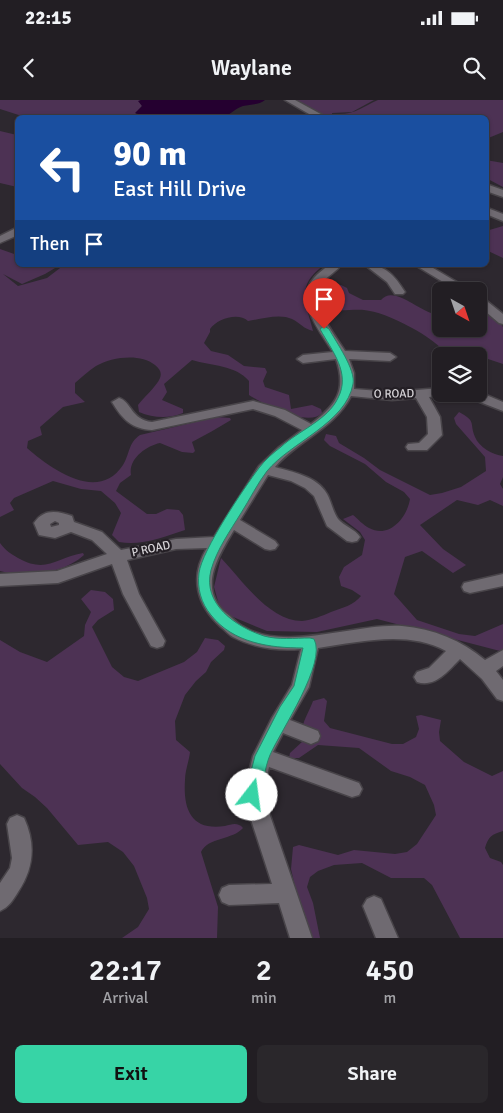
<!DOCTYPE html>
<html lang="en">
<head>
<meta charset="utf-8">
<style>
	:root { --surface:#221e23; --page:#2a272b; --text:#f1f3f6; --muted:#a2a2a6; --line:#3f3c41; --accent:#37d4a6 }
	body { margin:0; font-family:Signika,sans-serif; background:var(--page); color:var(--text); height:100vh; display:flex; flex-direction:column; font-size:19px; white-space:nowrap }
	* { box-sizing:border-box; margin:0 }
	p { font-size:16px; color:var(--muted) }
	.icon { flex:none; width:28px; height:28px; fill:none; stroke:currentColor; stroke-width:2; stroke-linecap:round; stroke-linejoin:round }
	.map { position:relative; height:838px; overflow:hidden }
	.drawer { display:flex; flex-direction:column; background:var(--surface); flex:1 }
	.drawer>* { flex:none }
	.guide { position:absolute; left:15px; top:15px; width:474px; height:152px; border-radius:8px; box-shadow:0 1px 4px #0004,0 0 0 1px var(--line); background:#1a4fa0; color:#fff; overflow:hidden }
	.needle { width:32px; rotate:140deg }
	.buttons { position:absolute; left:432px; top:182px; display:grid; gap:10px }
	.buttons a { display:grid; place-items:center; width:55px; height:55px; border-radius:8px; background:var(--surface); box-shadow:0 1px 4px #0004,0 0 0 1px var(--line); font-size:25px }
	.pin { position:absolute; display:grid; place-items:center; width:42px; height:42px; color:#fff; margin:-51px -21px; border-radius:50% 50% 50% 0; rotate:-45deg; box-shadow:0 0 5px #0007 }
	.pin .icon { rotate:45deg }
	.me { position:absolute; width:55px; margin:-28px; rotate:15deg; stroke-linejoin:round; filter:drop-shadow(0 0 4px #0008) }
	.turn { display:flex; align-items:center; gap:18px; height:105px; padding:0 15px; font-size:22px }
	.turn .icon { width:65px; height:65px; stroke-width:2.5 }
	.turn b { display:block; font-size:35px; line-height:42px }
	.then { display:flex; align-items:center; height:48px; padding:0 15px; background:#0003; gap:10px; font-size:19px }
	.eta { display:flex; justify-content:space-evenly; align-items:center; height:85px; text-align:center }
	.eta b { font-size:30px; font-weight:600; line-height:35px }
	.cta { display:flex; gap:10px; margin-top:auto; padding:10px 15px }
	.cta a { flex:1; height:58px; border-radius:8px; background:var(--accent); color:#111; font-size:20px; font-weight:600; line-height:58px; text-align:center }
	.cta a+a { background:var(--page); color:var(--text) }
	.status { display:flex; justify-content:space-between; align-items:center; height:35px; padding:0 25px; background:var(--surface); direction:ltr }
	.status svg { height:14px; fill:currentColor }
	header { display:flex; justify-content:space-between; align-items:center; height:65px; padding:0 15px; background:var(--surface); font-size:22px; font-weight:600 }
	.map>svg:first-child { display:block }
</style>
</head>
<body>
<div class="status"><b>22:15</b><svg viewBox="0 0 49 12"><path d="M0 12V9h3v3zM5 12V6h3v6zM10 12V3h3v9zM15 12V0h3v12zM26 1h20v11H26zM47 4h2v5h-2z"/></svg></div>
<header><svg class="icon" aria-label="back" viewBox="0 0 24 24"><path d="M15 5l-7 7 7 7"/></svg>Waylane<svg class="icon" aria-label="search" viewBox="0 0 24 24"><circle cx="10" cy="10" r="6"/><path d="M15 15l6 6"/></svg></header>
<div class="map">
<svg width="503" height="838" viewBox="0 0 503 838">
	<rect width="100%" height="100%" fill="#2d282f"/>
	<path fill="#4d3254" d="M0 0H141L139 1 142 6 132 18 25 17 0 9Z
		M297 0H374L352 12 332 13V15L336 18 324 15Z
		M378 0H503V32L486 39V18H342L339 15V14C356 14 364 6 378 0Z
		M0 31 17 35V87L0 83Z
		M486 60 503 63V87L486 78Z
		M503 126V158L486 150V131Z
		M0 149 17 155 18 165H60L45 174 22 184 3 174 18 186 47 178 64 165H324C295 186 306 202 313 231 304 229 300 223 292 219 280 213 261 219 248 221 238 212 217 219 210 229V232L204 243 211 251 228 255 244 266 265 268 267 272 263 281 265 287 289 295 291 309 312 305 321 309 322 313C308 328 263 304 249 295V281C236 265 211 266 192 260L164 284 167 292 162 300 183 309V313C169 319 153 318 139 312L138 305C143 298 157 286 160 278 162 273 160 269 155 265 140 253 112 257 96 266 88 271 82 277 75 283V293L85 302 63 307 40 327 42 335 28 341 27 348C51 369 98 403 123 365 130 354 128 343 140 335L217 317 230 318 231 320C218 328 205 335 192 342L195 351 193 353 182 352 160 343C146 346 128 359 131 375L120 383 116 391 147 414H156L167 409 179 410 183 415 185 430C163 437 142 446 119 442L112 435 121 413 115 403 101 391 81 389 53 381 14 398 10 403 14 410 0 417Z
		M323 184 341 185 347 188 349 193 363 200H381C394 183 423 216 441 215V229H479V210L499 221 503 227V264L479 256H448C435 237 387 212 364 210 355 209 335 212 329 209 323 206 321 195 318 189Z
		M459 312C477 322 469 322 475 337 479 347 493 355 503 356V377L500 384 503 389V406L490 400 478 405 457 400 420 425 443 449 466 465 453 473 422 451 405 457 394 494 417 520 459 534 475 536 503 524V549L500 551 377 519 317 532 267 531 221 512 214 487 221 458C242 480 269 521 302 521 312 520 322 516 331 512 342 508 354 505 361 496L352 490 341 486 339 477 344 467 362 455 365 440 360 432 343 419 353 415C358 419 363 425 369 428 389 439 407 418 410 399L404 392 386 382 365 364 330 346 324 340 326 334 336 336 339 343 364 358 380 370 430 395 442 393 461 387 486 371 485 357 456 324 454 318Z
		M0 443C6 451 10 453 18 458 47 474 55 458 83 453L84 455C63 474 27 478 0 471Z
		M91 490 105 492 113 499 114 510 98 520 92 527 112 567 124 577 138 581 184 562 197 552 205 538 218 540 225 546 224 550 211 562 206 572 196 581 185 595 175 621 176 640 190 652C189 661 185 671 185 680 183 709 191 731 225 726 232 724 238 722 243 728 233 740 208 737 201 752L218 807 217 838H122L138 827 149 809 147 798 134 766 123 752 108 742 78 745 47 708 35 697 22 688 0 664V540L20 552 47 562 84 536 85 525 91 512 81 499Z
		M324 598 327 601 324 621 330 628 392 644H403L416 637 419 629 416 616 421 615 441 620 439 632 440 641 464 662 492 676 503 671V731C492 734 488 737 485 748L490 758 501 762 503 765V838H460L432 785 424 778H391L362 763 334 765 318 771 310 777 307 787 313 803 320 838H307L291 769 293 747 299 745 338 755 354 750 395 754 407 752 417 744 436 715 434 705 425 685 410 677 391 671 359 648 318 645 299 658H289L290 653 303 641C299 625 308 615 313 601Z"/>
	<path fill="#250030" d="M141 0H265C259 5 251 4 243 6 236 8 230 15 223 17 211 20 146 18 135 13L142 6 138 1Z"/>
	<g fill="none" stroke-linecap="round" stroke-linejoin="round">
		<defs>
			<path id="minor" d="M285 0H295L328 18H316Z
				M486 84 503 90V97L486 91Z
				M490 109 503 114V121L486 114V110Z
				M18 127V135L0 143V136Z
				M329 165H341C337 171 329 175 324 181 306 202 334 233 345 251L390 253 396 257 390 261 349 259 354 273V289L392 292 441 288V294L446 295 429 297 440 317 442 335 427 350H408L406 347 408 344 419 343 428 334 427 317 416 298 392 300 351 296C335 328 297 341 275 367 292 372 317 376 327 394 331 401 333 412 338 419 344 426 355 429 360 437L357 441 352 442 347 441 327 426 314 396 305 388 291 381 268 375 240 420 275 441 278 445 275 449 270 450 265 449 234 430C219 455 197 488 226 513 232 517 237 524 244 527 285 552 356 523 402 526 434 529 461 540 485 560L503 550V566L496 571 503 580V601L497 599 482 579 460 559C448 571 435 588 417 582L414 577 417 572 429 568 446 551C407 530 360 542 318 548L309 587 290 620 318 631 320 636 318 641 311 644 283 633 273 652 359 683 362 689 359 695 352 697 269 667 263 695 312 838H290L279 803 229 805 222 802 219 795 222 788 229 785 272 784 243 695 253 656 272 618 292 585 301 549C278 551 254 548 233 537 229 535 225 530 221 527 197 506 189 477 207 448L176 449 127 460 139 494 165 541 163 546 157 548 151 546 123 494 112 464 58 483 0 486V474L57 471 107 454 92 440 71 432 55 438 39 435 34 423C44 408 58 411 72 416L74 422 102 432 121 450 176 439 214 437 259 366 278 348 302 330 275 316 253 309 152 330C132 329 122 319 112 302L119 298C131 301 131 320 152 322L253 301 285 310 311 324C336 305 347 291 336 259L303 263 297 259 303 255 333 252C320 231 294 201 314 178 318 173 324 169 329 165ZM55 421 59 423V425L51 427 50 424Z
				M365 165C386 165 394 175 405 192L403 194H395L387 182Z
				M415 165H428L472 191H458Z
				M479 197 483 198 503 214V224L499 223 479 206Z
				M479 292 503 302V311L467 297 465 294H479Z
				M503 474V486L470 493 464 491 462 487 464 483Z
				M17 715 24 718C36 744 34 768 18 792 13 800 9 807 0 811V783L10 768 12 758 7 724 10 718Z
				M374 796 381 799 398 838H376L363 806 367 799Z"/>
		</defs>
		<use href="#minor" stroke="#484449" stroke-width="3"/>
		<use href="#minor" fill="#6f6a71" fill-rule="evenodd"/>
	</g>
	<path fill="#37d4a6" stroke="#248a6c" d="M324 226 329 229C336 242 356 270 353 284 346 323 291 342 267 371 257 384 250 399 241 413 230 431 217 449 211 470 202 504 236 527 264 536 278 540 295 538 310 538L314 539C327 563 281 630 270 655 264 669 264 685 258 699L252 701 247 699 245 695 255 656 280 607 294 586 303 548C270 548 233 543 211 515 201 503 197 488 199 473 202 450 244 388 259 368 265 360 273 353 281 347 298 331 328 320 338 298 351 273 332 251 320 229Z"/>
	<g text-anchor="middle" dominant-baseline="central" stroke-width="4.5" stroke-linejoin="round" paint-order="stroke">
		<g font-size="12" fill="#d7d4d8" stroke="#241f25">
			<text transform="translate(394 294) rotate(-1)">O ROAD</text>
			<text transform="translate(151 449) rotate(-12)">P ROAD</text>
		</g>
	</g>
</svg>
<div class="buttons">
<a><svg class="needle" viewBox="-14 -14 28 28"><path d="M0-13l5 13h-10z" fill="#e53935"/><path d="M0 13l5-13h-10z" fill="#a2a2a6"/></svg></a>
<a><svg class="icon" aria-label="layers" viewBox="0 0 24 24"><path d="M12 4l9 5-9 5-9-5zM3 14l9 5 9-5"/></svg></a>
</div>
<div class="pin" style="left:324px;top:229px;background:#d93025"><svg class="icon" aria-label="arrive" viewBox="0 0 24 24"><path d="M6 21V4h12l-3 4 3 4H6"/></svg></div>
<svg class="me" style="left:252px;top:695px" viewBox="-20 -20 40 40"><circle r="19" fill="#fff"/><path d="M0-13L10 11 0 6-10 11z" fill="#37d4a6"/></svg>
<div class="guide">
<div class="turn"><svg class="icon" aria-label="left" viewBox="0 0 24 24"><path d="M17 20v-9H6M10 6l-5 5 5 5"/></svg><div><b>90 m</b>East Hill Drive</div></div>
<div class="then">Then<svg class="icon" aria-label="arrive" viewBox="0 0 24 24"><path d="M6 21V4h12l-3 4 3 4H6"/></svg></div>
</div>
</div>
<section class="drawer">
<div class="eta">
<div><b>22:17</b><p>Arrival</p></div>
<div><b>2</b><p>min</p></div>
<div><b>450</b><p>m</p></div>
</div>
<div class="cta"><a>Exit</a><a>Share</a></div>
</section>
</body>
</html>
